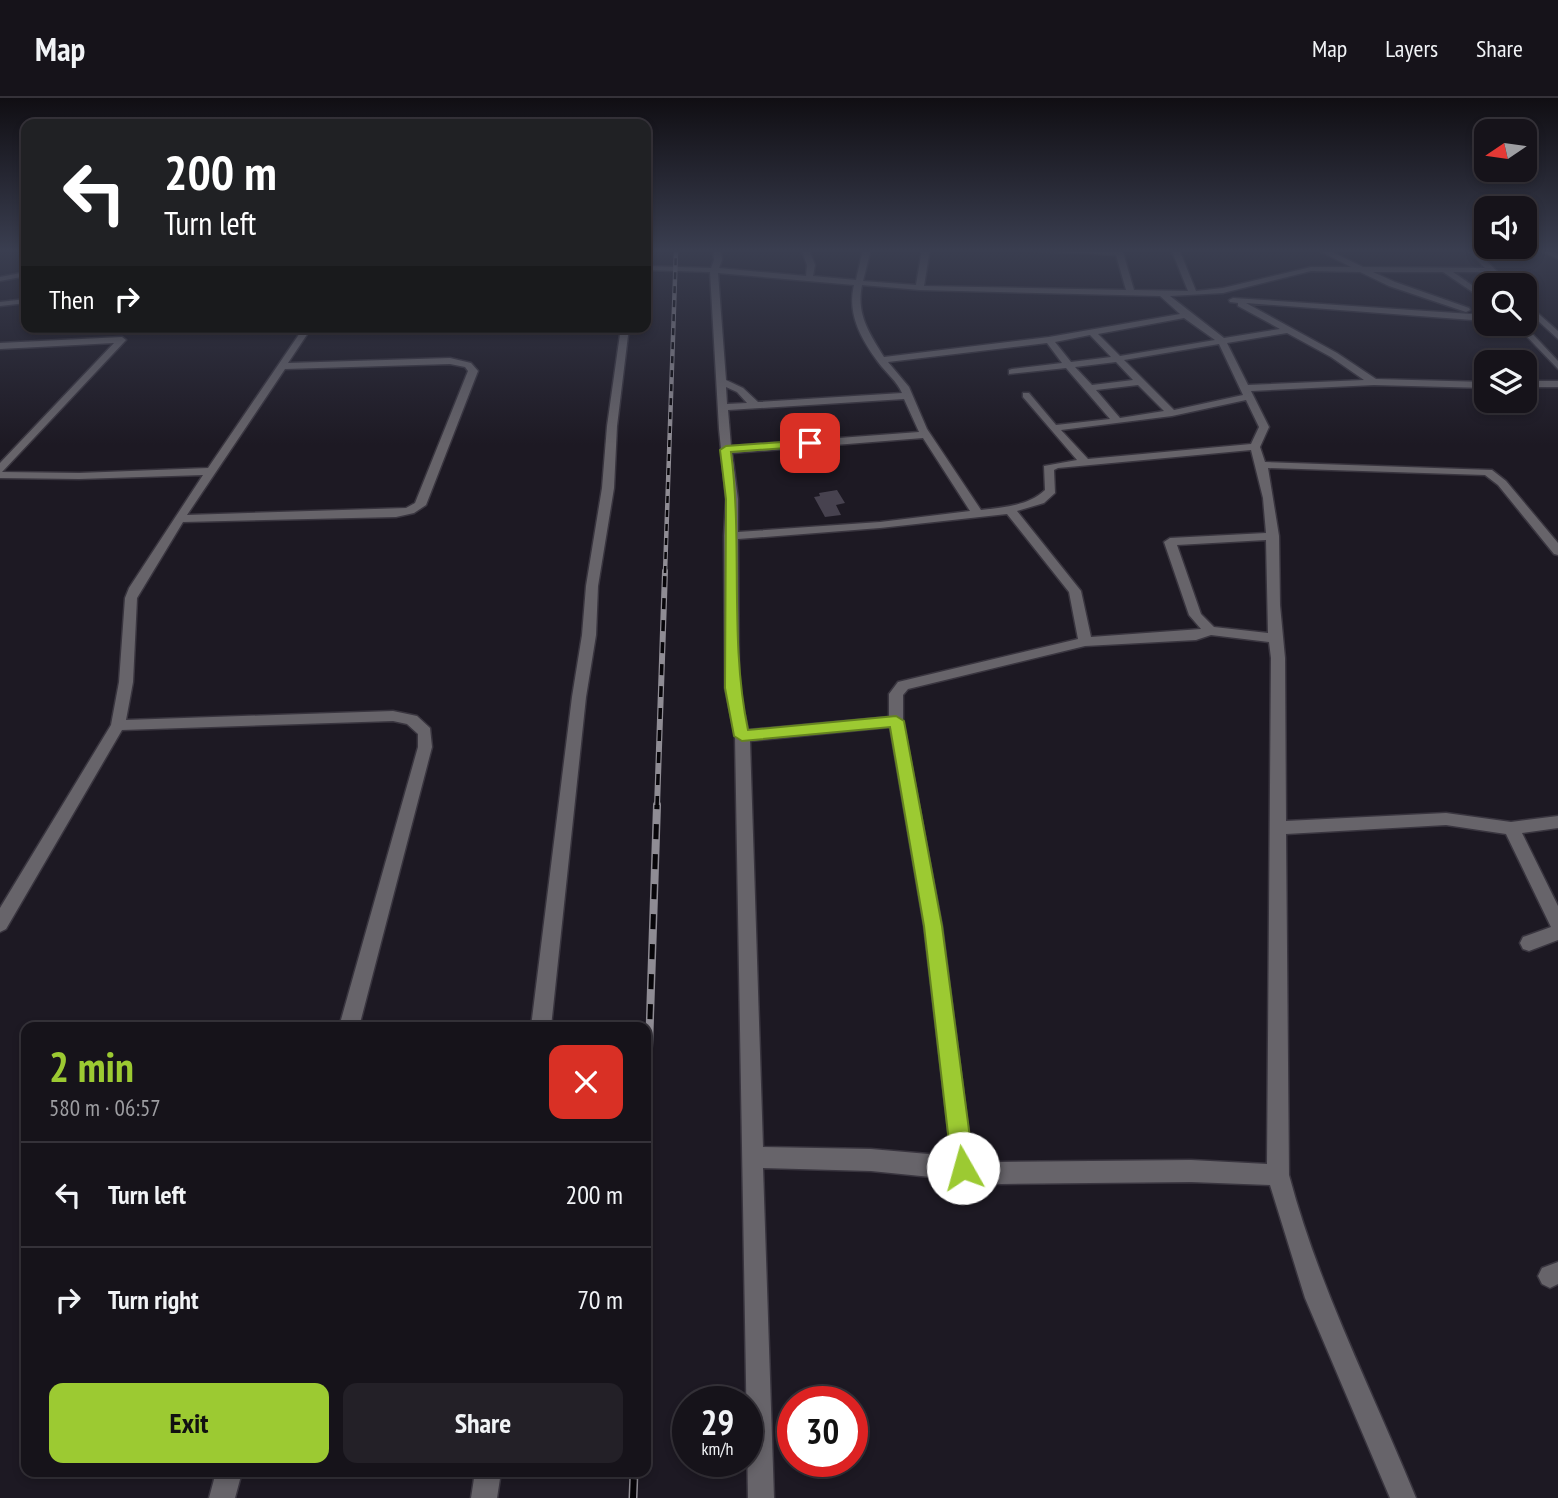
<!DOCTYPE html>
<html lang="en">
<head>
<meta charset="utf-8">
<style>
	:root { --surface:#16131a; --page:#232027; --text:#f1f3f6; --muted:#9e9ea2; --line:#353239; --accent:#9cca32 }
	body { margin:0; font-family:"PT Sans Narrow",sans-serif; background:var(--page); color:var(--text); height:100vh; display:flex; flex-direction:column; font-size:26px; white-space:nowrap }
	* { box-sizing:border-box; margin:0 }
	p { font-size:23px; color:var(--muted) }
	.icon { flex:none; width:38px; height:38px; fill:none; stroke:currentColor; stroke-width:2; stroke-linecap:round; stroke-linejoin:round }
	.map { position:relative; flex:1; overflow:hidden }
	.sheet { position:absolute; left:21px; top:924px; width:630px; height:455px; display:flex; flex-direction:column; background:var(--surface); border-radius:14px; box-shadow:0 4px 10px #0003,0 0 0 2px var(--line) }
	.sheet>* { flex:none }
	.top-card { position:absolute; left:21px; top:21px; width:630px; height:214px; border-radius:14px; box-shadow:0 4px 10px #0003,0 0 0 2px var(--line); background:#202124; color:#fff; overflow:hidden }
	.needle { width:46px; rotate:257deg }
	.buttons { position:absolute; left:1474px; top:21px; display:grid; gap:14px }
	.buttons a { display:grid; place-items:center; width:63px; height:63px; border-radius:14px; background:var(--surface); box-shadow:0 4px 10px #0003,0 0 0 2px var(--line); font-size:35px }
	.speed { position:absolute; left:672px; top:1288px; display:flex; gap:14px; font-size:35px; font-weight:700; text-align:center }
	.speed>* { display:grid; place-content:center; width:91px; height:91px; border-radius:50%; background:var(--surface); box-shadow:0 4px 10px #0003,0 0 0 2px var(--line); line-height:1 }
	.speed small { font-size:18px; font-weight:400 }
	.speed .limit { border:10px solid #d22; background:#fff; color:#111 }
	.pin { position:absolute; display:grid; place-items:center; width:60px; height:60px; color:#fff; margin:-30px; border-radius:14px; box-shadow:0 4px 10px #0006 }
	.me { position:absolute; width:77px; margin:-38px; rotate:353deg; stroke-linejoin:round; filter:drop-shadow(0 0 5px #0008) }
	.turn { display:flex; align-items:center; gap:24px; height:147px; padding:0 28px; font-size:32px }
	.turn .icon { width:91px; height:91px; stroke-width:2.5 }
	.turn b { display:block; font-size:49px; line-height:60px }
	.then { display:flex; align-items:center; height:66px; padding:0 28px; background:#0003; gap:14px; font-size:26px }
	.round { display:grid; place-items:center; flex:none; width:74px; height:74px; border-radius:14px; background:var(--page) }
	.overview { display:flex; align-items:center; justify-content:space-between; height:119px; padding:0 28px }
	h1 { font-size:42px; font-weight:600; line-height:52px; color:var(--accent) }
	.cta { display:flex; gap:14px; margin-top:auto; padding:14px 28px }
	.cta a { flex:1; height:80px; border-radius:14px; background:var(--accent); color:#111; font-size:28px; font-weight:600; line-height:80px; text-align:center }
	.cta a+a { background:var(--page); color:var(--text) }
	ul { padding:0; list-style:none }
	li { display:flex; align-items:center; gap:21px; height:105px; padding:0 28px; border-top:2px solid var(--line) }
	li div { flex:1 }
	li b { display:block; font-size:26px }
	li em { font-style:normal }
	header { display:flex; align-items:center; gap:42px; box-sizing:border-box; height:98px; padding:0 35px; background:var(--surface); border-bottom:2px solid var(--line) }
	header strong { font-size:33px }
	nav { display:flex; gap:38px; margin-inline-start:auto; font-size:24px }
	.map>svg:first-child { display:block }
</style>
</head>
<body>
<header>
<strong>Map</strong>
<nav><a>Map</a><a>Layers</a><a>Share</a></nav>
</header>
<div class="map">
<svg width="1558" height="1400" viewBox="0 0 1558 1400">
	<rect width="100%" height="100%" fill="#1d1923"/>
	<path fill="#47424f" d="M837 392 845 405 836 407 841 417 825 419 814 399 820 398 819 395Z"/>
	<g fill="none" stroke-linecap="round" stroke-linejoin="round">
		<defs>
			<path id="minor" d="M713 151H721L722 162 719 170 806 178 807 167 801 151H809L815 167 813 178 856 182 863 151H871L863 183 916 187 922 151H930L924 188 1126 192 1116 157 989 151H1122L1134 192 1188 193 1171 151H1179L1196 193 1223 190 1311 169H1351L1316 151H1326L1363 169 1485 170 1466 151H1474L1511 187H1503L1490 174H1453L1486 197V203L1443 174H1373L1395 184 1469 210 1470 212 1466 214 1389 188 1360 174 1311 173 1223 195 1170 198 1224 240 1280 231 1238 208V205L1230 204 1229 202 1233 200 1486 217V223L1246 205 1337 255 1376 281 1486 284V290L1374 287 1251 293 1269 329 1260 349 1265 364 1492 372 1506 383 1558 445V457L1554 456 1498 387 1485 377 1268 370 1279 438 1280 507 1285 560 1286 723 1446 715 1511 724 1558 718V730L1522 735 1558 808V842L1529 853 1523 851 1520 845 1523 839 1551 829 1506 736 1446 727 1286 736 1289 1077C1319 1190 1372 1292 1416 1400H1390L1305 1200 1270 1087 1191 1084 1001 1086 871 1073 763 1070 774 1400H748L735 638 725 590 724 438 726 401 719 331 710 174 646 172V168L711 170 714 162ZM718 175 854 187C847 216 861 241 878 264 886 275 897 283 902 295L758 304 743 290 726 282ZM862 187 920 192 1160 198 1180 216 1049 239 884 259C869 235 856 216 862 187ZM1184 220 1215 242 1120 258 1098 236ZM1287 235 1331 259 1364 282 1248 287 1227 245ZM1090 237 1111 259 1071 264 1055 244ZM1047 245 1062 265 1012 271 1009 272V276L1066 270 1110 321 1056 327 1029 295H1023V299L1077 362 1044 368 1045 392C1028 408 1004 409 981 412L927 331 909 289 888 264ZM1219 246 1243 297 1174 312 1124 262ZM1116 264 1133 282 1092 287 1075 269ZM1138 287 1164 313 1120 320 1096 292ZM726 289 737 294 747 305 727 306ZM904 301 919 334 731 348 728 312ZM1246 302 1259 329 1251 346 1088 361 1061 332 1172 318ZM923 340 970 413 880 424 738 434V401L732 355ZM1251 352 1263 400 1266 435 1170 440 1164 444 1189 517 1201 531 1091 539 1081 493 1017 413 1044 405 1055 395 1054 372 1058 370ZM1007 416 1069 494 1078 541 898 584 889 596V619L748 632 739 590 738 441 880 430ZM1266 442 1268 535 1214 529 1201 516 1177 447ZM1211 537 1269 544 1271 560 1267 1066 1191 1062 1001 1064 972 1061 942 828 903 623V597L908 591 1085 548 1196 542ZM890 629 924 828 951 1058 871 1051 763 1049 750 643Z
				M1538 151H1548L1558 156V161Z
				M26 174V178L0 183V179Z
				M26 201V205L0 208V204Z
				M1524 203 1558 233V241L1524 210Z
				M1515 226H1523L1558 263V271Z
				M304 229H312L288 265 450 260 471 265 478 273 426 407 414 415 396 419 183 424 137 500 133 584 126 622 393 613 417 618 430 630 432 649 359 929H339L418 649V636L407 626 393 623 122 632 6 831 0 834V810L111 627 119 584 125 500 129 490 203 377 79 381 0 380V365L114 245 0 251V245L122 239 126 242 2 374 79 375 208 370ZM450 266 465 269 468 273 415 405 406 410 187 417 285 271Z
				M621 229H629L617 328 614 390 598 488 596 537 586 599 551 929H531L572 599 582 537 586 488 602 390 607 328Z
				M1524 283H1558V289H1524Z
				M1558 1164V1186L1550 1190 1542 1186 1538 1178 1542 1170Z
				M216 1374H242L235 1400H209Z
				M475 1374H501L497 1400H471Z"/>
		</defs>
		<use href="#minor" stroke="#39353f" stroke-width="3"/>
		<use href="#minor" fill="#67646a" fill-rule="evenodd"/>
		<defs>
			<path id="rail-far3" d="M665 475 676 151"/>
			<path id="rail-far2" d="M657 709 665 473"/>
			<path id="rail-far1" d="M647 1011 657 707"/>
			<path id="rail" d="M646 1042 647 1009
				M633 1400 634 1374"/>
		</defs>
		<use href="#rail-far3" stroke="#8f8c94" stroke-width="4.5"/>
		<use href="#rail-far2" stroke="#8f8c94" stroke-width="6"/>
		<use href="#rail-far1" stroke="#8f8c94" stroke-width="8"/>
		<use href="#rail" stroke="#8f8c94" stroke-width="9"/>
		<use href="#rail-far3" stroke="#070509" stroke-width="2.5" stroke-dasharray="7" stroke-linecap="butt"/>
		<use href="#rail-far2" stroke="#070509" stroke-width="3.5" stroke-dasharray="11" stroke-linecap="butt"/>
		<use href="#rail-far1" stroke="#070509" stroke-width="5" stroke-dasharray="15" stroke-linecap="butt"/>
		<use href="#rail" stroke="#070509" stroke-width="6" stroke-dasharray="19" stroke-linecap="butt"/>
	</g>
	<linearGradient id="sky" x2="0" y2="1"><stop stop-color="#100e13"/><stop offset="0.44" stop-color="#3a3e50"/><stop offset="1" stop-color="#3a3e50" stop-opacity="0"/></linearGradient>
	<rect width="1558" height="347" fill="url(#sky)"/>
	<path fill="#9cca32" stroke="#658320" stroke-width="2" d="M810 342 814 343V348L731 354C743 446 729 541 748 632L896 618 904 623 942 828 974 1070 971 1078 963 1081 955 1078 952 1070 924 828 890 629 742 643 734 638 725 590 726 401 720 352 726 348Z"/>
</svg>
<div class="buttons">
<a><svg class="needle" viewBox="-14 -14 28 28"><path d="M0-13l5 13h-10z" fill="#e53935"/><path d="M0 13l5-13h-10z" fill="#9e9ea2"/></svg></a>
<a><svg class="icon" aria-label="sound" viewBox="0 0 24 24"><path d="M4 9h4l5-4v14l-5-4H4zM17 9q2 3 0 6"/></svg></a>
<a><svg class="icon" aria-label="search" viewBox="0 0 24 24"><circle cx="10" cy="10" r="6"/><path d="M15 15l6 6"/></svg></a>
<a><svg class="icon" aria-label="layers" viewBox="0 0 24 24"><path d="M12 4l9 5-9 5-9-5zM3 14l9 5 9-5"/></svg></a>
</div>
<div class="speed"><div>29<small>km/h</small></div><div class="limit">30</div></div>
<div class="pin" style="left:810px;top:345px;background:#d93025"><svg class="icon" aria-label="arrive" viewBox="0 0 24 24"><path d="M6 21V4h12l-3 4 3 4H6"/></svg></div>
<svg class="me" style="left:963px;top:1070px" viewBox="-20 -20 40 40"><circle r="19" fill="#fff"/><path d="M0-13L10 11 0 6-10 11z" fill="#9cca32"/></svg>
<div class="top-card">
<div class="turn"><svg class="icon" aria-label="left" viewBox="0 0 24 24"><path d="M17 20v-9H6M10 6l-5 5 5 5"/></svg><div><b>200 m</b>Turn left</div></div>
<div class="then">Then<svg class="icon" aria-label="right" viewBox="0 0 24 24"><path d="M7 20v-9h11M14 6l5 5-5 5"/></svg></div>
</div>
<section class="sheet">
<div class="overview"><div><h1>2 min</h1><p>580 m · 06:57</p></div><a class="round" style="background:#d93025;color:#fff"><svg class="icon" aria-label="close" viewBox="0 0 24 24"><path d="M6 6l12 12M18 6L6 18"/></svg></a></div>
<ul>
<li><svg class="icon" aria-label="left" viewBox="0 0 24 24"><path d="M17 20v-9H6M10 6l-5 5 5 5"/></svg><div><b>Turn left</b></div><em>200 m</em></li>
<li><svg class="icon" aria-label="right" viewBox="0 0 24 24"><path d="M7 20v-9h11M14 6l5 5-5 5"/></svg><div><b>Turn right</b></div><em>70 m</em></li>
</ul>
<div class="cta"><a>Exit</a><a>Share</a></div>
</section>
</div>
</body>
</html>
